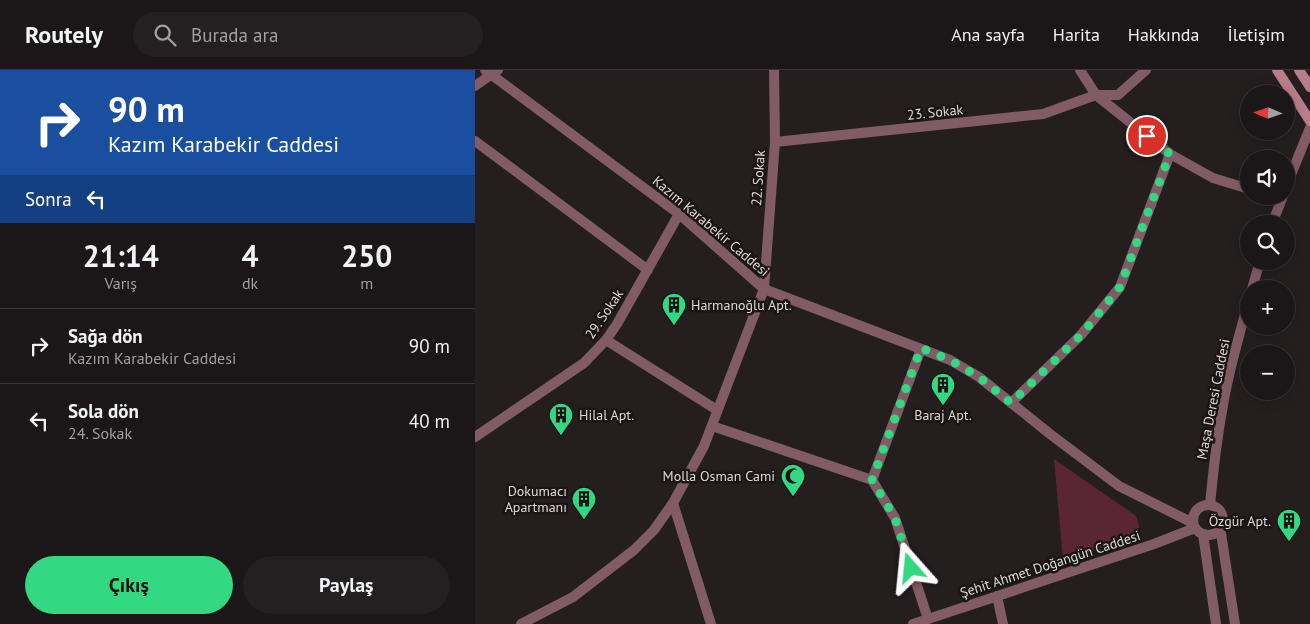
<!DOCTYPE html>
<html lang="tr">
<head>
<meta charset="utf-8">
<style>
	:root { --surface:#1b1617; --page:#241f20; --text:#f1f3f6; --muted:#a09fa1; --line:#393536; --accent:#32d882 }
	body { margin:0; font-family:"PT Sans",sans-serif; background:var(--page); color:var(--text); height:100vh; display:flex; flex-direction:column; font-size:19px; white-space:nowrap }
	* { box-sizing:border-box; margin:0 }
	p { font-size:16px; color:var(--muted) }
	.icon { flex:none; width:28px; height:28px; fill:none; stroke:currentColor; stroke-width:2; stroke-linecap:round; stroke-linejoin:round }
	.map { position:relative; flex:1; overflow:hidden }
	.details { display:flex; flex-direction:column; background:var(--surface); width:475px }
	.details>* { flex:none }
	.hud { background:#1a4fa0; color:#fff; overflow:hidden }
	.needle { width:32px; rotate:272deg }
	.fabs { position:absolute; left:765px; top:15px; display:grid; gap:10px }
	.fabs a { display:grid; place-items:center; width:55px; height:55px; border-radius:50%; background:var(--surface); box-shadow:0 2px 12px #0003,0 0 0 1px var(--line); font-size:25px }
	.pin { position:absolute; display:grid; place-items:center; width:42px; height:42px; color:#fff; margin:-21px; border:2px solid #fff; border-radius:50%; box-shadow:0 1px 5px #0007 }
	.me { position:absolute; width:55px; margin:-28px; rotate:342deg; stroke-linejoin:round; filter:drop-shadow(0 0 4px #0008) }
	.turn { display:flex; align-items:center; gap:18px; height:105px; padding:0 25px; font-size:22px }
	.turn .icon { width:65px; height:65px; stroke-width:2.5 }
	.turn b { display:block; font-size:35px; line-height:42px }
	.then { display:flex; align-items:center; height:48px; padding:0 25px; background:#0003; gap:10px; font-size:19px }
	.eta { display:flex; justify-content:space-evenly; align-items:center; height:85px; text-align:center }
	.eta b { font-size:30px; font-weight:800; line-height:35px }
	.cta { display:flex; gap:10px; margin-top:auto; padding:10px 25px }
	.cta a { flex:1; height:58px; border-radius:30px; background:var(--accent); color:#111; font-size:20px; font-weight:800; line-height:58px; text-align:center }
	.cta a+a { background:var(--page); color:var(--text) }
	ul { padding:0; list-style:none }
	li { display:flex; align-items:center; gap:15px; height:75px; padding:0 25px; border-top:1px solid var(--line) }
	li div { flex:1 }
	li b { display:block; font-size:19px }
	li em { font-style:normal }
	header { display:flex; align-items:center; gap:30px; box-sizing:border-box; height:70px; padding:0 25px; background:var(--surface); border-bottom:1px solid var(--line) }
	header strong { font-size:24px }
	nav { display:flex; gap:28px; margin-inline-start:auto; font-size:18px }
	.search { width:350px; height:45px; background:var(--page); display:flex; align-items:center; gap:12px; box-sizing:border-box; padding:0 18px; border-radius:28px; color:var(--muted); font-size:19px }
	main { display:flex; flex:1; min-height:0 }
	.map>svg:first-child { display:block }
</style>
</head>
<body>
<header>
<strong>Routely</strong>
<div class="search"><svg class="icon" aria-label="search" viewBox="0 0 24 24"><circle cx="10" cy="10" r="6"/><path d="M15 15l6 6"/></svg>Burada ara</div>
<nav><a>Ana sayfa</a><a>Harita</a><a>Hakkında</a><a>İletişim</a></nav>
</header>
<main>
<section class="details">
<div class="hud">
<div class="turn"><svg class="icon" aria-label="right" viewBox="0 0 24 24"><path d="M7 20v-9h11M14 6l5 5-5 5"/></svg><div><b>90 m</b>Kazım Karabekir Caddesi</div></div>
<div class="then">Sonra<svg class="icon" aria-label="left" viewBox="0 0 24 24"><path d="M17 20v-9H6M10 6l-5 5 5 5"/></svg></div>
</div>
<div class="eta">
<div><b>21:14</b><p>Varış</p></div>
<div><b>4</b><p>dk</p></div>
<div><b>250</b><p>m</p></div>
</div>
<ul>
<li><svg class="icon" aria-label="right" viewBox="0 0 24 24"><path d="M7 20v-9h11M14 6l5 5-5 5"/></svg><div><b>Sağa dön</b><p>Kazım Karabekir Caddesi</p></div><em>90 m</em></li>
<li><svg class="icon" aria-label="left" viewBox="0 0 24 24"><path d="M17 20v-9H6M10 6l-5 5 5 5"/></svg><div><b>Sola dön</b><p>24. Sokak</p></div><em>40 m</em></li>
</ul>
<div class="cta"><a>Çıkış</a><a>Paylaş</a></div>
</section>
<div class="map">
<svg width="835" height="554" viewBox="0 0 835 554">
	<rect width="100%" height="100%" fill="#241e1f"/>
	<path fill="#5b2634" d="M579 389 661 446C666 458 664 460 656 469L588 490Z"/>
	<g fill="none" stroke-linecap="round" stroke-linejoin="round">
		<path stroke="#815c64" stroke-width="10" d="M621 25H643L671 0"/>
		<path stroke="#815c64" stroke-width="10" d="M605 0 621 25 695 84 738 108 774 119
			M0 71 173 200
			M300 72 568 44 621 25
			M798 126 807 129
			M289 219 300 72 299 0
			M131 270 242 340
			M446 279 397 410 420 448 453 549
			M536 333 606 265 645 217 695 84
			M237 356 397 410
			M0 367 109 293 131 270 142 254 204 144
			M198 433 236 554
			M522 526 528 554"/>
		<path stroke="#815c64" stroke-width="10" d="M10 0 204 144 289 219 475 290 504 307 575 364 644 416 718 453
			M0 16 23 0
			M811 117 835 58
			M797 154 808 126
			M777 219 785 191
			M735 435C738 402 742 368 748 335 754 300 764 265 774 230
			M718 450a15 15 0 1 1 30 0a15 15 0 1 1-30 0Z
			M745 457 760 554
			M728 464 741 554
			M46 554 98 527 159 480 179 460 198 433 229 376 289 219
			M438 554 679 474 720 458"/>
		<path stroke="#b87d8a" stroke-width="10" d="M802 0 835 51
			M824 0 835 17"/>
	</g>
	<g fill="none" stroke-linecap="round" stroke-linejoin="round">
		<path stroke="#32d882" stroke-width="9" stroke-dasharray="0 16.2" d="M436 498 420 448 397 410 446 278 475 290 504 307 536 333 606 265 645 217 695 84 672 66"/>
	</g>
	<defs>
		<symbol id="building-pin" viewBox="-11 -11 22 30"><path d="M0 17L-7.5 6A9.5 9.5 0 1 1 7.5 6Z" fill="#32d882" stroke="#1b1516"/><path d="M-4-6H4V6H1V3H-1V6H-4ZM-2.5-4.3h1.7v1.8h-1.7ZM.8-4.3h1.7v1.8H.8ZM-2.5-1h1.7V.8h-1.7ZM.8-1h1.7V.8H.8Z" fill="#111"/></symbol>
		<symbol id="mosque-pin" viewBox="-11 -11 22 30"><path d="M0 17L-7.5 6A9.5 9.5 0 1 1 7.5 6Z" fill="#32d882" stroke="#1b1516"/><path d="M3.5-4.9A6 6 0 1 0 3.5 4.9A5 5 0 1 1 3.5-4.9Z" fill="#111"/></symbol>
	</defs>
	<g fill-rule="evenodd">
		<use href="#building-pin" x="185" y="221" width="28" height="38"/>
		<use href="#building-pin" x="454" y="301" width="28" height="38"/>
		<use href="#building-pin" x="72" y="331" width="28" height="38"/>
		<use href="#mosque-pin" x="304" y="392" width="28" height="38"/>
		<use href="#building-pin" x="95" y="415" width="28" height="38"/>
		<use href="#building-pin" x="800" y="437" width="28" height="38"/>
	</g>
	<g text-anchor="middle" dominant-baseline="central" stroke-width="5" stroke-linejoin="round" paint-order="stroke">
		<g font-size="14" fill="#ddd8d9" stroke="#1b1516">
			<text transform="translate(460 42) rotate(-6)">23. Sokak</text>
			<text transform="translate(283 108) rotate(-86)">22. Sokak</text>
			<text transform="translate(236 156) rotate(40)">Kazım Karabekir Caddesi</text>
			<text transform="translate(129 244) rotate(-56)">29. Sokak</text>
			<text transform="translate(738 329) rotate(-79)">Maşa Deresi Caddesi</text>
			<text transform="translate(575 494) rotate(-18)">Şehit Ahmet Doğangün Caddesi</text>
		</g>
		<g font-size="14" fill="#ddd8d9" stroke="#1b1516" text-anchor="end">
			<text x="216" y="235" text-anchor="start">Harmanoğlu Apt.</text>
			<text x="104" y="345" text-anchor="start">Hilal Apt.</text>
			<text x="468" y="345" text-anchor="middle">Baraj Apt.</text>
			<text x="300" y="406">Molla Osman Cami</text>
			<text x="92" y="421">Dokumacı<tspan x="92" dy="16">Apartmanı</tspan></text>
			<text x="796" y="451">Özgür Apt.</text>
		</g>
	</g>
</svg>
<div class="fabs">
<a><svg class="needle" viewBox="-14 -14 28 28"><path d="M0-13l5 13h-10z" fill="#e53935"/><path d="M0 13l5-13h-10z" fill="#a09fa1"/></svg></a>
<a><svg class="icon" aria-label="sound" viewBox="0 0 24 24"><path d="M4 9h4l5-4v14l-5-4H4zM17 9q2 3 0 6"/></svg></a>
<a><svg class="icon" aria-label="search" viewBox="0 0 24 24"><circle cx="10" cy="10" r="6"/><path d="M15 15l6 6"/></svg></a>
<a>+</a>
<a>−</a>
</div>
<div class="pin" style="left:672px;top:66px;background:#d93025"><svg class="icon" aria-label="arrive" viewBox="0 0 24 24"><path d="M6 21V4h12l-3 4 3 4H6"/></svg></div>
<svg class="me" style="left:436px;top:498px" viewBox="-20 -20 40 40"><path d="M0-17L14 15 0 8-14 15z" fill="#32d882" stroke="#fff" stroke-width="4"/></svg>
</div>
</main>
</body>
</html>
